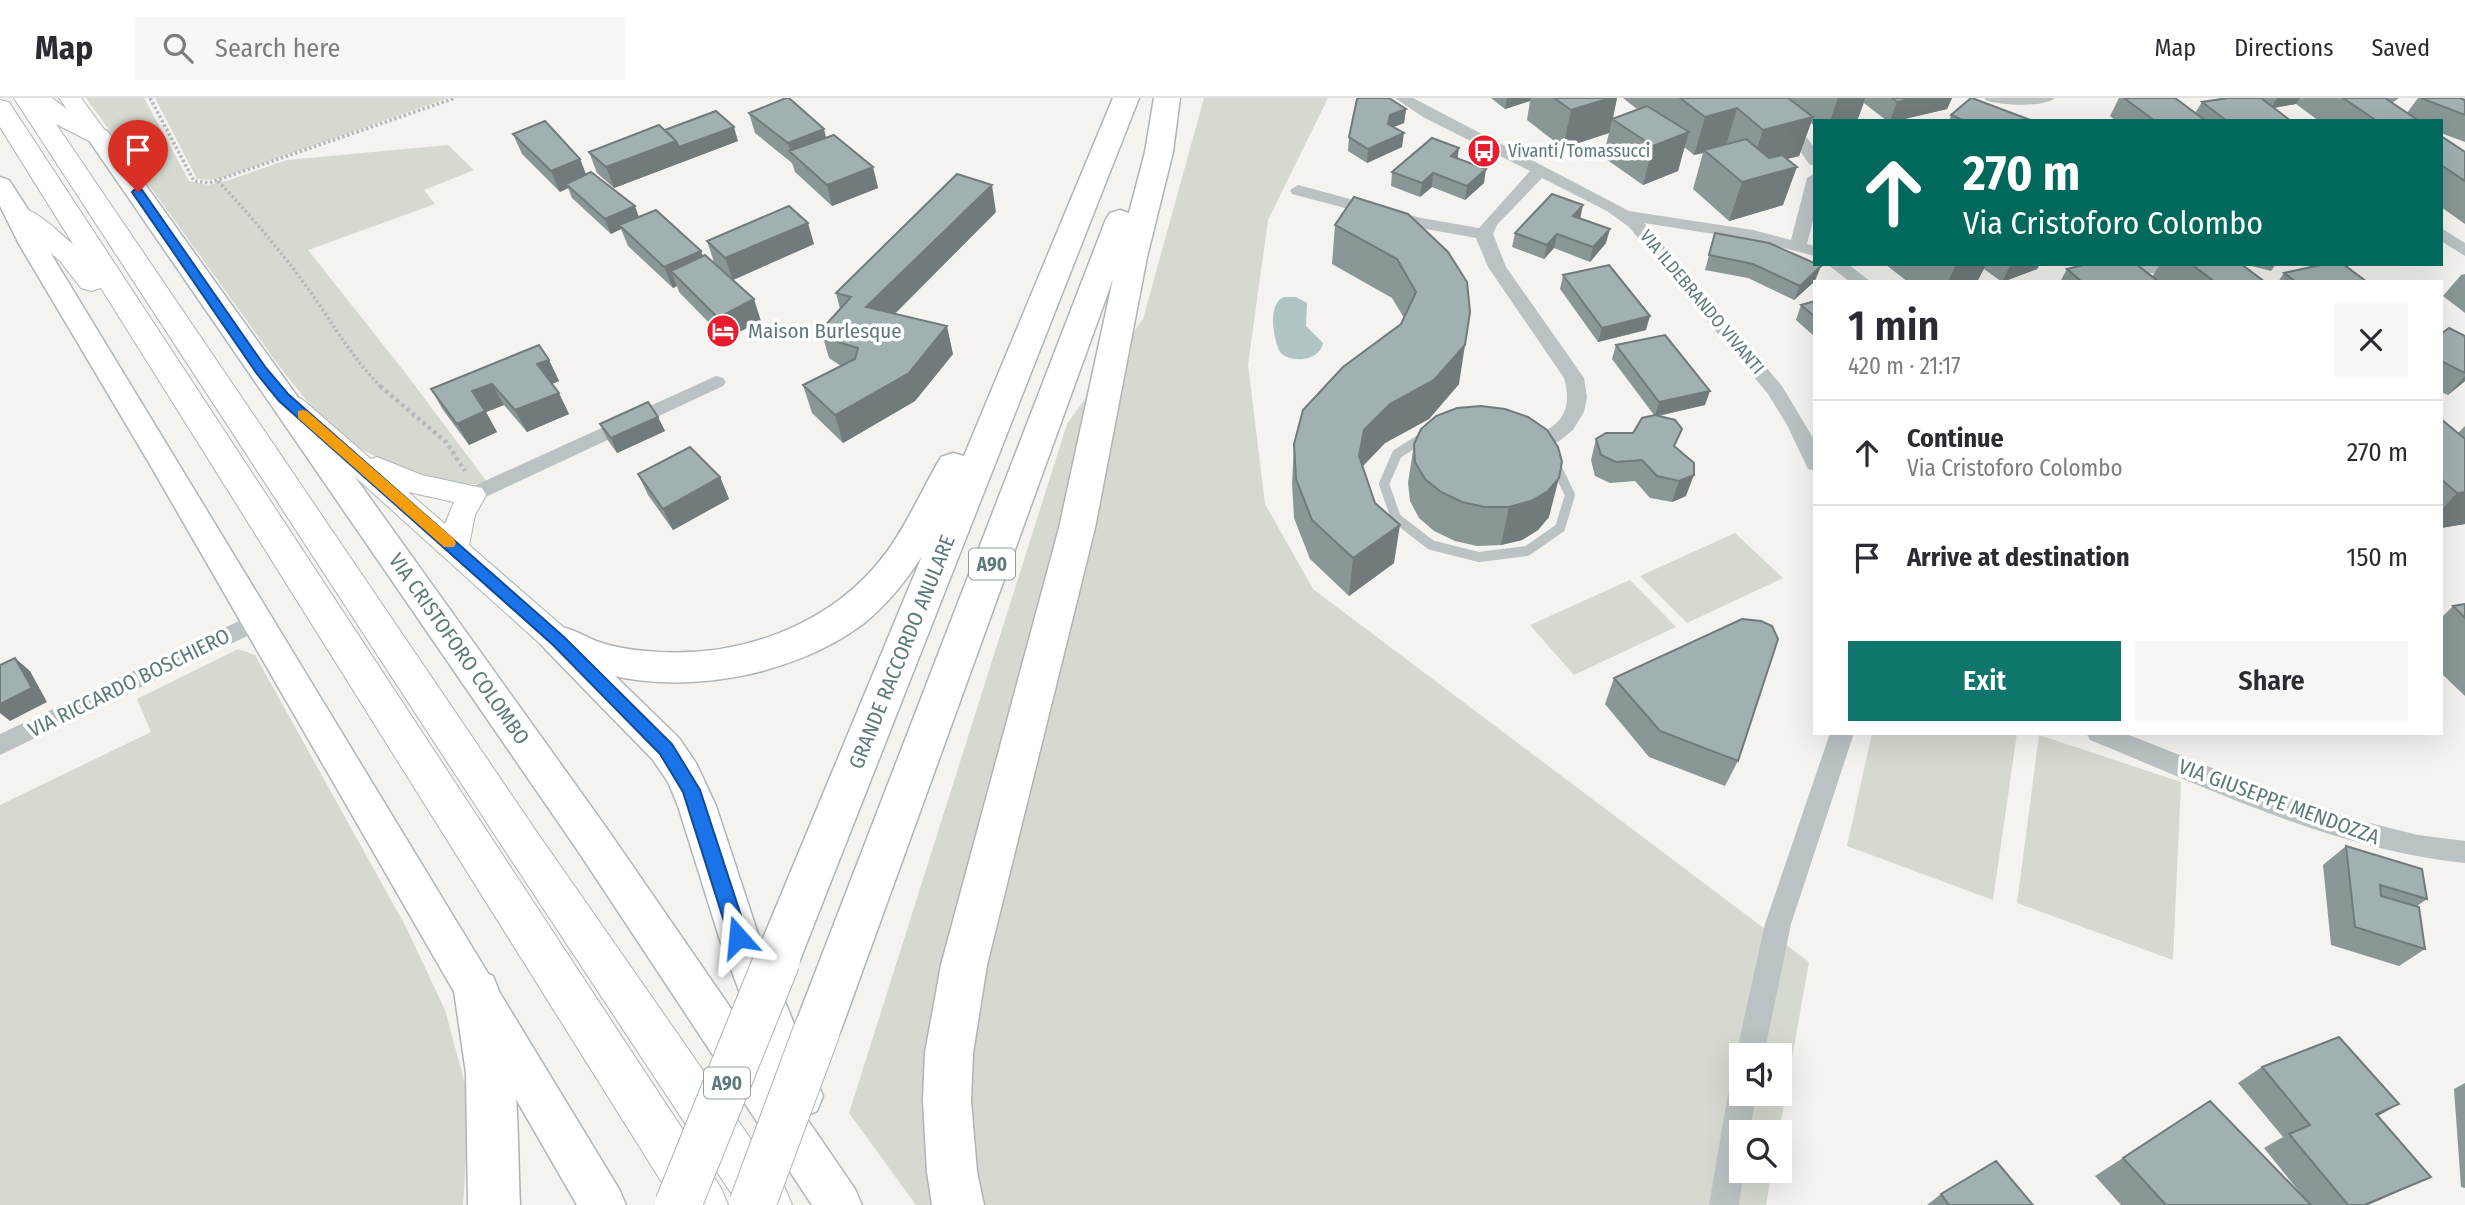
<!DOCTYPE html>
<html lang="en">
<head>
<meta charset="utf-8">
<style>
	:root { --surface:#fff; --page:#f7f7f7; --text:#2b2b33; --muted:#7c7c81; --line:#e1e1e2; --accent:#0f766e }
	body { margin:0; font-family:"Fira Sans Condensed",sans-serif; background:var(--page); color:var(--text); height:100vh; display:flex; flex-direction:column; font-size:26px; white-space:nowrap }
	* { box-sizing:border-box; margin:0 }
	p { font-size:23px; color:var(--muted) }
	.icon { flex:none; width:38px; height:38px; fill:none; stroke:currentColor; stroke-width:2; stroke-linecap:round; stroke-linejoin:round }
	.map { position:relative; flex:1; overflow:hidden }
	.details { position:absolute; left:1813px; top:182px; width:630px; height:455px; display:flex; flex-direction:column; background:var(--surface); border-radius:0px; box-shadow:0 7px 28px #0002 }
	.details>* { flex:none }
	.top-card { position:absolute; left:1813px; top:21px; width:630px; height:147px; border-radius:0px; box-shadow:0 7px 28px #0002; background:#00695c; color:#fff; overflow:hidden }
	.buttons { position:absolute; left:1729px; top:945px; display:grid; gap:14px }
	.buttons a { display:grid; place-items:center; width:63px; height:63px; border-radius:0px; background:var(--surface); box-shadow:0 7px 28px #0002; font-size:35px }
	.pin { position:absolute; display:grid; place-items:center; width:60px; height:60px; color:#fff; margin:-72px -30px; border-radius:50% 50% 50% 0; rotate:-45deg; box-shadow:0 0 7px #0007 }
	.pin .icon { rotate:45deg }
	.me { position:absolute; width:77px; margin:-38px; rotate:342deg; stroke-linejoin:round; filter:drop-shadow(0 0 5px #0008) }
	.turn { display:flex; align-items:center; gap:24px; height:147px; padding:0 35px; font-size:32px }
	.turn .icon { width:91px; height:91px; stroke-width:2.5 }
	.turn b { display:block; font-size:49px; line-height:60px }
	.round { display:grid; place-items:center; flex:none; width:74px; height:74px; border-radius:0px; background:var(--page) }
	.headline { display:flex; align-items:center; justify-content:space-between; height:119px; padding:0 35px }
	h1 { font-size:42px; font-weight:600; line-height:52px }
	.action { display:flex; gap:14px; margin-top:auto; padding:14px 35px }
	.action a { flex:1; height:80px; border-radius:0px; background:var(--accent); color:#fff; font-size:28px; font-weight:600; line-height:80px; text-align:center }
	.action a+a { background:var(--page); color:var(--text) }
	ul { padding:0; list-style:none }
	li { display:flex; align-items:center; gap:21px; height:105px; padding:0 35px; border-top:2px solid var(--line) }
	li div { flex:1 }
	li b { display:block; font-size:26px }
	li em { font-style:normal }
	header { display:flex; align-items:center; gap:42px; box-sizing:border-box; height:98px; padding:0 35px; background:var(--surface); border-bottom:2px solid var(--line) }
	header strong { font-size:33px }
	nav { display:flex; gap:38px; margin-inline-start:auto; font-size:24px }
	.search { width:490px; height:63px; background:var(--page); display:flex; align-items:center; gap:18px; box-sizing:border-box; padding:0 24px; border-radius:0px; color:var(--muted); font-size:26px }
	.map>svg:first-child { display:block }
</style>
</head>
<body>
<header>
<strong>Map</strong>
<div class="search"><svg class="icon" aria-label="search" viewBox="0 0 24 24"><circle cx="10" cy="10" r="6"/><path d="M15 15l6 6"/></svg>Search here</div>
<nav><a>Map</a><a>Directions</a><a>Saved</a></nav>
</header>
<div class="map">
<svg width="2465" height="1107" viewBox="0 0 2465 1107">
	<rect width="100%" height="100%" fill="#f4f3f0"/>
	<path fill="#d6d9cf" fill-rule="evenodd" d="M86 0H144L189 83 207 87 226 83 287 62 448 47 474 72 424 92 435 106 308 152 407 277 487 384C453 396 360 357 335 333 293 292 261 242 227 195 180 130 133 65 86 0Z
		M155 0H448L224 79 211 82 197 81Z
		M1204 0H1328L1268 122 1248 267 1265 406 1313 491 1809 864 1779 1034H1741V1073H1772L1766 1107H916L849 1015 1067 326 1143 221ZM1741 957H1780V996H1741Z
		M1735 435 1783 480 1687 525 1640 478Z
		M1630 482 1676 529 1574 577 1530 527Z
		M238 551 255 557 406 829 445 912 470 1004 463 1107H0V707L151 634 137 601Z
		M1872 635H2017L1993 802 1847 748Z
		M2039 637 2181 684 2173 862 2017 805Z"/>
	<path fill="#b1c4c4" d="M1284 199H1296L1307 205 1306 228 1323 245C1320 263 1291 266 1280 254 1273 240 1267 206 1284 199Z"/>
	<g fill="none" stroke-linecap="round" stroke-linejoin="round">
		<defs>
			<path id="secondary" d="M59 0H81L109 38 106 43H90Z
				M292 298 302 301 371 361 377 359 422 377 482 390 486 397 475 417 469 447 569 534 574 543 569 552 558 555 547 552 282 313 279 307 282 301ZM408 394 454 404 445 426Z"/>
			<path id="primary" d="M98 31 107 33 608 732 763 957 719 839 678 708 668 684 653 662 546 552 541 543 546 534 558 530 570 534 679 640 696 665 716 708 759 839 823 998 817 1013 805 1018 855 1091 862 1107H812L580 756 86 38 89 33Z
				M0 79 9 82 31 116 45 146 619 1091 626 1107H577L152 370 19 146 0 108Z"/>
			<path id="trunk" d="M14 0H52L71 14 107 33 111 38 107 43 98 46 89 43 56 26 534 730 785 1090 792 1107H739L506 754Z
				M0 2 9 4 12 9 721 1090 728 1107H676L101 190 91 193 81 190 60 163 4 116 8 110C32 104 55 132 73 146L0 29Z"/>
			<path id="motorway" d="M1113 0H1139L800 862 793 877 777 883 761 877 754 862 922 458C906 483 887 507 863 526 792 579 678 600 593 572 574 566 549 561 539 543L544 533C549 531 555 528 560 529 573 530 587 540 599 544 614 549 631 552 646 553 736 562 831 529 886 455 908 425 922 391 941 359L953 355 964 358Z
				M1154 0H1180L1173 54 1147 159 1095 430 987 867 973 955 971 1003 977 1074 984 1107H932L927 1074 923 1003 925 955 941 867 1059 430 1113 181 841 932 834 948 817 954 800 948 793 932 1106 121 1110 115 1120 112 1129 115 1145 54Z
				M477 871 493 878C520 938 517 1040 520 1107H468L466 975 454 893 461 878Z"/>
		</defs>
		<use href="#secondary" stroke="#acb6b8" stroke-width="2"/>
		<use href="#primary" stroke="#aeb6b7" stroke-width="3"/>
		<use href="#trunk" stroke="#adb5b6" stroke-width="2"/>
		<use href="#motorway" stroke="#adb5b6" stroke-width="3"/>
		<path stroke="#b4babb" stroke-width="3.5" stroke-dasharray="2.5 2.5" stroke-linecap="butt" d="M150 0 194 83 209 85 455 0
			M218 83C253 120 285 158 314 199 336 231 354 262 382 290"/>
		<path stroke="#b4babb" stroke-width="4.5" stroke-dasharray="3.5 3.5" stroke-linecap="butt" d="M380 288 446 344 465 373"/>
		<path stroke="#bac2c3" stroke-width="10" d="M1474 330 1519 340 1554 364 1570 397 1560 430 1527 453 1479 459 1431 447 1396 420 1384 386 1397 356 1430 335Z"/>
		<path fill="#bac2c3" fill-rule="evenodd" d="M1395 0H1413L1629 113 1753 132 1791 142 1807 80 1815 75V114L1807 146 1815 148V158L1752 142 1644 125 1782 288 1815 343V373L1808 371 1787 327 1768 296 1629 129 1607 113 1542 80 1497 127 1493 136 1506 169 1584 280 1587 299 1584 314 1573 332 1558 344H1544L1541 339C1545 333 1549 331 1554 327 1569 315 1569 298 1564 280L1488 169 1476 140 1420 130 1292 96 1290 92 1298 87 1421 120 1479 130 1530 73 1423 19Z
			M1741 0H1758L1808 41 1815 51V68L1809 66 1796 47Z
			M1984 0H2055C2044 10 2002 7 1987 3Z
			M2441 130 2465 145V158L2441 143Z
			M1827 166H1848L1871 184H1850Z
			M2128 166C2156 166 2207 161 2228 184 2221 184 2212 185 2205 184 2191 182 2178 175 2162 175 2128 174 2096 184 2062 184L2065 180Z
			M716 278 723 280 726 284 723 288 479 402 472 404 465 402 462 397 465 392Z
			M258 514 266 517 269 523 266 529 0 657V636Z
			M1830 635H1854L1791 826 1764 957H1741V967L1736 957 1765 826Z
			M2086 635H2124L2268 692 2350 720 2418 737 2465 743V765C2342 753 2225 698 2112 651L2090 642Z
			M1741 982V996H1756L1750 1034H1741V1073H1744L1739 1107H1709L1728 996 1732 986Z"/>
		<use href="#secondary" fill="#fff" fill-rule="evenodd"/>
		<use href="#primary" fill="#fff" fill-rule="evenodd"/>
		<use href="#trunk" fill="#fff" fill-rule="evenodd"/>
		<use href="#motorway" fill="#fff" fill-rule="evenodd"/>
		<defs>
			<path id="motorway-bridge" d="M678 1107 777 862
				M752 1107 817 932"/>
		</defs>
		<use href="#motorway-bridge" stroke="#adb5b6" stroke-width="48" stroke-linecap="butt"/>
		<use href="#motorway-bridge" stroke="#fff" stroke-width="46"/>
	</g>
	<path fill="#8a9797" d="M1491 0H1617L1613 21 1637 11 1623 0H1952L1947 11 1896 23H1887L1864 5 1857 23H1815V28L1811 25 1799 58 1787 61 1783 107 1729 123 1693 91 1703 55 1694 57 1684 49 1678 73 1643 87 1603 59 1609 35 1563 50 1527 22 1530 3 1505 11Z
		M2119 0H2175L2195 15 2202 4 2228 0H2399L2392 5 2407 15 2418 0H2460L2465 2V44L2441 35V23H2319L2296 6 2274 10 2291 23H2116L2110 18Z
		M1406 11 1404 25 1394 29 1402 49 1367 65 1348 53 1349 39Z
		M749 15 826 40 873 69 878 90 832 108 795 74 792 65 755 35Z
		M1951 17 2033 23H1949Z
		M513 36 580 61 586 76 639 119 701 153 703 158 761 223 725 241 679 194 677 188 673 190 628 148 621 131 611 136 572 100 568 90 560 94 522 56Z
		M2441 38 2465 54V126L2441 109Z
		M738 43 614 90 597 75 589 54Z
		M1458 60 1484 85 1465 102 1432 89 1420 99 1391 88 1392 74Z
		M996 114 895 216 953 256 915 303 843 345 812 315 803 287 841 268 829 260 821 232 840 211 836 195Z
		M1408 116 1459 286 1429 321 1385 345 1362 369 1394 465 1349 498 1310 461 1294 420 1292 385 1294 346 1401 226 1404 220 1392 200 1332 166 1335 127Z
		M1580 120 1606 145 1590 164 1554 150 1544 161 1512 149 1515 135Z
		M1715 135 1815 183 1794 202 1748 180 1705 172Z
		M707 143 814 146 733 182 714 164Z
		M1885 166H2040L2037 171 2003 184H2002L1984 171 1977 184H1908Z
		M2160 166H2241L2265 184H2060L2067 171 2152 179Z
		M2244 166H2276L2271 173Z
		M2284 175 2367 184H2278Z
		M2465 176V215L2443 198 2461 177Z
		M1563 177 1646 232 1598 244 1560 191Z
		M1815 203V239L1796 222 1801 207Z
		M2441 236 2465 238V283L2448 297 2441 294Z
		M1616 247 1705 307 1659 318 1676 350 1686 398 1672 404 1650 400 1635 383 1610 385 1595 378 1591 362 1596 341 1633 335 1654 317 1612 261Z
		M549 262 559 283 552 286 569 316 527 334 504 307 486 314 497 334 469 347 443 312 431 291Z
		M658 319 665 333 617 355 607 341 600 326Z
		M2441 321 2458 335 2465 328V426L2441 430Z
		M1414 346 1549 419 1538 432 1522 442 1501 447 1477 448 1455 443 1434 433 1419 420 1410 403 1408 385Z
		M638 376 720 379 729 401 673 432 648 397Z
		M2465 506V598L2441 575V520L2453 508Z
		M1614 580 1738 663 1725 688 1649 659 1605 606Z
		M2346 748 2427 801 2417 808 2425 851 2399 868 2331 847 2323 767Z
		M2262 969 2399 1006 2378 1018 2402 1092 2368 1107H2121L2095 1078 2123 1060 2305 1101 2264 1050 2283 1039 2238 985Z
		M2465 985V1090L2461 1089 2454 991Z
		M1941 1096 2033 1107H1927Z"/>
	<path fill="#717b7b" d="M1507 0H1531L1530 3 1505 11Z
		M1610 0H1617L1609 35 1563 50 1571 12Z
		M1838 0H1865L1857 23H1830Z
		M1914 0H1952L1947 11 1896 23H1890L1897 4Z
		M2277 0H2300L2296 6 2271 10Z
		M1737 10 1726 48 1704 52 1703 55 1694 57 1705 19Z
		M1406 11 1404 25 1388 31 1390 17Z
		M1813 19 1799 58 1750 70 1763 32Z
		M734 29 738 43 614 90 606 69 676 43Z
		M824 31 829 52 791 55 788 45Z
		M1689 34 1678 73 1643 87 1653 48Z
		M1404 35 1402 49 1367 65 1368 51Z
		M1459 50 1457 64 1451 58Z
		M580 61 588 82 566 86 568 90 560 94 551 73Z
		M873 69 878 90 832 108 827 87Z
		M1797 69 1783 107 1729 123 1742 84Z
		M1486 71 1484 85 1465 102 1467 88Z
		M1433 75 1432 89 1420 99 1422 85Z
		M992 87 996 114 873 237 866 209Z
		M1583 107 1580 122 1573 118Z
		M635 108 640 122 619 127 621 131 611 136 605 121Z
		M808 125 814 146 733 182 725 160Z
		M1610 131 1606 145 1590 164 1593 149Z
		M1557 136 1554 150 1544 161 1547 147Z
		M701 153 708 174 671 173 677 188 673 190 664 169Z
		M1958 166H1986L1977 184H1948L1956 167Z
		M2011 166H2040L2037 171 2002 184Z
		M1821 168 1815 183 1794 202 1800 188Z
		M754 201 761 223 725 241 718 220Z
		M1650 218 1646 232 1598 244 1602 230Z
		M947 228 953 256 915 303 843 345 835 317Z
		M1465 247 1459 286 1429 321 1385 345 1360 371 1359 358 1364 332 1390 306Z
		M549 262 559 283 547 288 537 266Z
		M2465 278V283L2448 297Z
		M492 286 504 307 486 314 497 334 469 347 457 326 472 293Z
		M1710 293 1705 307 1655 318 1659 304Z
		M559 295 569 316 527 334 515 312Z
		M658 319 665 333 617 355 611 340Z
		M1694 377 1686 398 1672 404 1679 383Z
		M720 379 729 401 673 432 663 411Z
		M1559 380 1549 419 1538 432 1522 442 1501 447 1509 409Z
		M2465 394V426L2441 430V412L2457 395Z
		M1400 427 1394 465 1349 498 1353 460Z
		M15 560 30 573 47 604 10 623 0 615V606Z
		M2399 1006 2372 1021 2376 1016Z
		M2431 1079 2368 1107H2364Z"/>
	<path fill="#a1b0b0" stroke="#717b7b" stroke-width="2" d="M786 0H789L824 31 788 45 749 15Z
		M1359 0H1389L1406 11 1390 17 1388 26 1404 35 1368 51 1349 39 1357 1Z
		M1554 0H1610L1571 12Z
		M1680 0H1788L1813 19 1763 32 1737 10 1705 19Z
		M1892 0H1914L1897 4Z
		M1971 0H1972L2033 23H1965L1951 17Z
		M2124 0H2175L2206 23H2155Z
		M2228 0H2261L2291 23H2227L2202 4Z
		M2343 0H2385L2419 23H2377Z
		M2421 0H2460L2465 2V17Z
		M1647 8 1689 34 1653 48 1612 21Z
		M716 13 734 29 679 49 676 43 665 32Z
		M545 23 580 61 551 73 513 36Z
		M659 27 676 43 606 69 589 54Z
		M834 37 873 69 827 87 789 53Z
		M2441 38 2465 54V83L2441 67Z
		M1432 40 1459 50 1451 58 1486 71 1467 88 1433 75 1422 85 1392 74Z
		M1746 41 1769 60 1782 57 1797 69 1742 84 1704 52Z
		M591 74 635 108 605 121 566 86Z
		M957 76 992 87 866 209 947 228 909 275 835 317 803 287 855 261 858 250 838 244 821 232 851 199 836 195Z
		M1552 96 1583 107 1573 118 1610 131 1593 149 1557 136 1547 147 1515 135Z
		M1354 99 1408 116 1448 154 1467 184 1470 214 1465 247 1434 282 1390 306 1364 332 1359 358 1375 405 1400 427 1353 460 1312 422 1296 381 1294 346 1303 312 1343 269 1401 226 1416 194 1397 161 1335 127Z
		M789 108 808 125 725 160 707 143Z
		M656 112 701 153 664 169 619 127Z
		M1715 135 1769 145 1821 168 1800 188 1753 166 1709 157Z
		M705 157 754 201 718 220 671 173Z
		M2087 166H2136L2159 184H2082L2067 171Z
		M2191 166H2241L2265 184H2215Z
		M2325 166H2343L2367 184H2296L2284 175Z
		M1609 167 1650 218 1602 230 1563 177Z
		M1815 203V219L1801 207Z
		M2449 230 2465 238V275L2441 263V236Z
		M1665 237 1710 293 1659 304 1616 247Z
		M539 247 549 262 537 266 559 295 515 312 492 286 472 293 485 313 457 326 431 291Z
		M648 304 658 319 611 340 600 326Z
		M1481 308 1505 311 1528 319 1547 332 1558 349 1562 364 1559 380 1548 393 1531 403 1509 409H1485L1462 404 1441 394 1425 381 1415 364 1414 346 1421 331 1436 318 1457 310Z
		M1655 317 1675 322 1682 331 1674 348 1694 365V377L1679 383 1657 378 1642 362 1616 364 1601 357 1596 341 1606 335H1633L1642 320Z
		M2441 321 2465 341V394L2457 395 2441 381Z
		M690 349 720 379 663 411 638 376Z
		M2465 506V520L2453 508Z
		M1742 521 1761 523 1772 528 1778 541 1738 663 1660 633 1614 580Z
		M15 560 32 590 0 606V567Z
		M2346 748 2422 771 2427 801 2380 787 2381 798 2419 809 2425 851 2355 829Z
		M2339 939 2399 1006 2376 1016 2431 1079 2364 1107H2348L2289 1036 2310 1027 2262 969Z
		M2210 1003 2311 1107H2166L2123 1060Z
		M1996 1063 2033 1107H1949L1941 1096Z"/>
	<path fill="#1a73e8" stroke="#114b97" stroke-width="2" d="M134 92H142L266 270 288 296 564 539 672 646 700 692 748 839 745 845 738 847 732 845 729 839 683 694 660 656 553 547 279 303 257 276 132 94Z"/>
	<path fill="#f59e0b" d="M303 312 307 313 454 441 456 445 454 449H444L298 320V313Z"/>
	<defs>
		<symbol id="bus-disc" viewBox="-11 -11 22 22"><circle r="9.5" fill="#e81c2e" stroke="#fff"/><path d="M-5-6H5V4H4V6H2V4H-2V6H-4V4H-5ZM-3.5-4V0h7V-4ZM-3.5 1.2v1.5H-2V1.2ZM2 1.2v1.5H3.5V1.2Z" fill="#fff"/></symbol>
		<symbol id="hotel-disc" viewBox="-11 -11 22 22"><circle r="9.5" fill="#e81c2e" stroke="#fff"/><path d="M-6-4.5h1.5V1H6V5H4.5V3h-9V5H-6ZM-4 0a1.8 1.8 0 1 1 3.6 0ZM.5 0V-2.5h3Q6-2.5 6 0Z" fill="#fff"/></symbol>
	</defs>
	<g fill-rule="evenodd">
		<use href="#bus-disc" x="1465" y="34" width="38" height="38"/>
		<use href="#hotel-disc" x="704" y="214" width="38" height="38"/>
	</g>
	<g text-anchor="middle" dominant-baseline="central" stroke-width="7" stroke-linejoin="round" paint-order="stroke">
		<g font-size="18" fill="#5e797c" stroke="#fff" text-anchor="start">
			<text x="1508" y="53">Vivanti/Tomassucci</text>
		</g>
		<g font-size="18" fill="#5e797c" stroke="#fff">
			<text transform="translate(1702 204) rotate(50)">VIA ILDEBRANDO VIVANTI</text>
		</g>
		<g fill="#fff" stroke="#8ea1a3" stroke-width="2">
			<rect x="969" y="450.5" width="46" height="31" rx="5"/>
			<rect x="704" y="969.5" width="46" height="31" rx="5"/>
		</g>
		<g font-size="19" font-weight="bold" fill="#5e797c">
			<text x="992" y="466">A90</text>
			<text x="727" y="985">A90</text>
		</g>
		<g font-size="21" fill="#5e797c" stroke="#fff" text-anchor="start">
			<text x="748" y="233">Maison Burlesque</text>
		</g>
		<g font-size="21" fill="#5e797c" stroke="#fff">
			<text transform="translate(459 551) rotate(55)">VIA CRISTOFORO COLOMBO</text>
			<text transform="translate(902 554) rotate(-68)">GRANDE RACCORDO ANULARE</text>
			<text transform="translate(129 585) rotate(-26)">VIA RICCARDO BOSCHIERO</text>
			<text transform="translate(2279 704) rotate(20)">VIA GIUSEPPE MENDOZZA</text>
		</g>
	</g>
</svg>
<div class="buttons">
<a><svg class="icon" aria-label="sound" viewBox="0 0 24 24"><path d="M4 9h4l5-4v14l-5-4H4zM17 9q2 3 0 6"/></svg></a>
<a><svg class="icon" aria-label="search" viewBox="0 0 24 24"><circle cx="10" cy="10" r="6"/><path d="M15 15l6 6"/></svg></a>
</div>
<div class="pin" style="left:138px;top:94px;background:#d93025"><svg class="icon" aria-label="arrive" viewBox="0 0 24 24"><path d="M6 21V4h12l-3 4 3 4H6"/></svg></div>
<svg class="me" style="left:738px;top:839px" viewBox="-20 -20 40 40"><path d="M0-17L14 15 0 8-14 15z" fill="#1a73e8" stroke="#fff" stroke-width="4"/></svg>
<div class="top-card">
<div class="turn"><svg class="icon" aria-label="ahead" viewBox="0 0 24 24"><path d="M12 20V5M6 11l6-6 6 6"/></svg><div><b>270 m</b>Via Cristoforo Colombo</div></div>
</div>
<section class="details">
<div class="headline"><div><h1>1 min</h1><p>420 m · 21:17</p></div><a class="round"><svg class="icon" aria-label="close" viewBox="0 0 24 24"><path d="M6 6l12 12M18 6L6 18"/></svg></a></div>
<ul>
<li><svg class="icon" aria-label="ahead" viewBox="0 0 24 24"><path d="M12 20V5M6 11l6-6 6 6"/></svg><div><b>Continue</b><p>Via Cristoforo Colombo</p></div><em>270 m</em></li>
<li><svg class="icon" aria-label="arrive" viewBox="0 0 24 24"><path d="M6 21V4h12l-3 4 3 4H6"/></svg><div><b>Arrive at destination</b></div><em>150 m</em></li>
</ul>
<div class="action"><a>Exit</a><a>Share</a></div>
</section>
</div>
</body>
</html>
